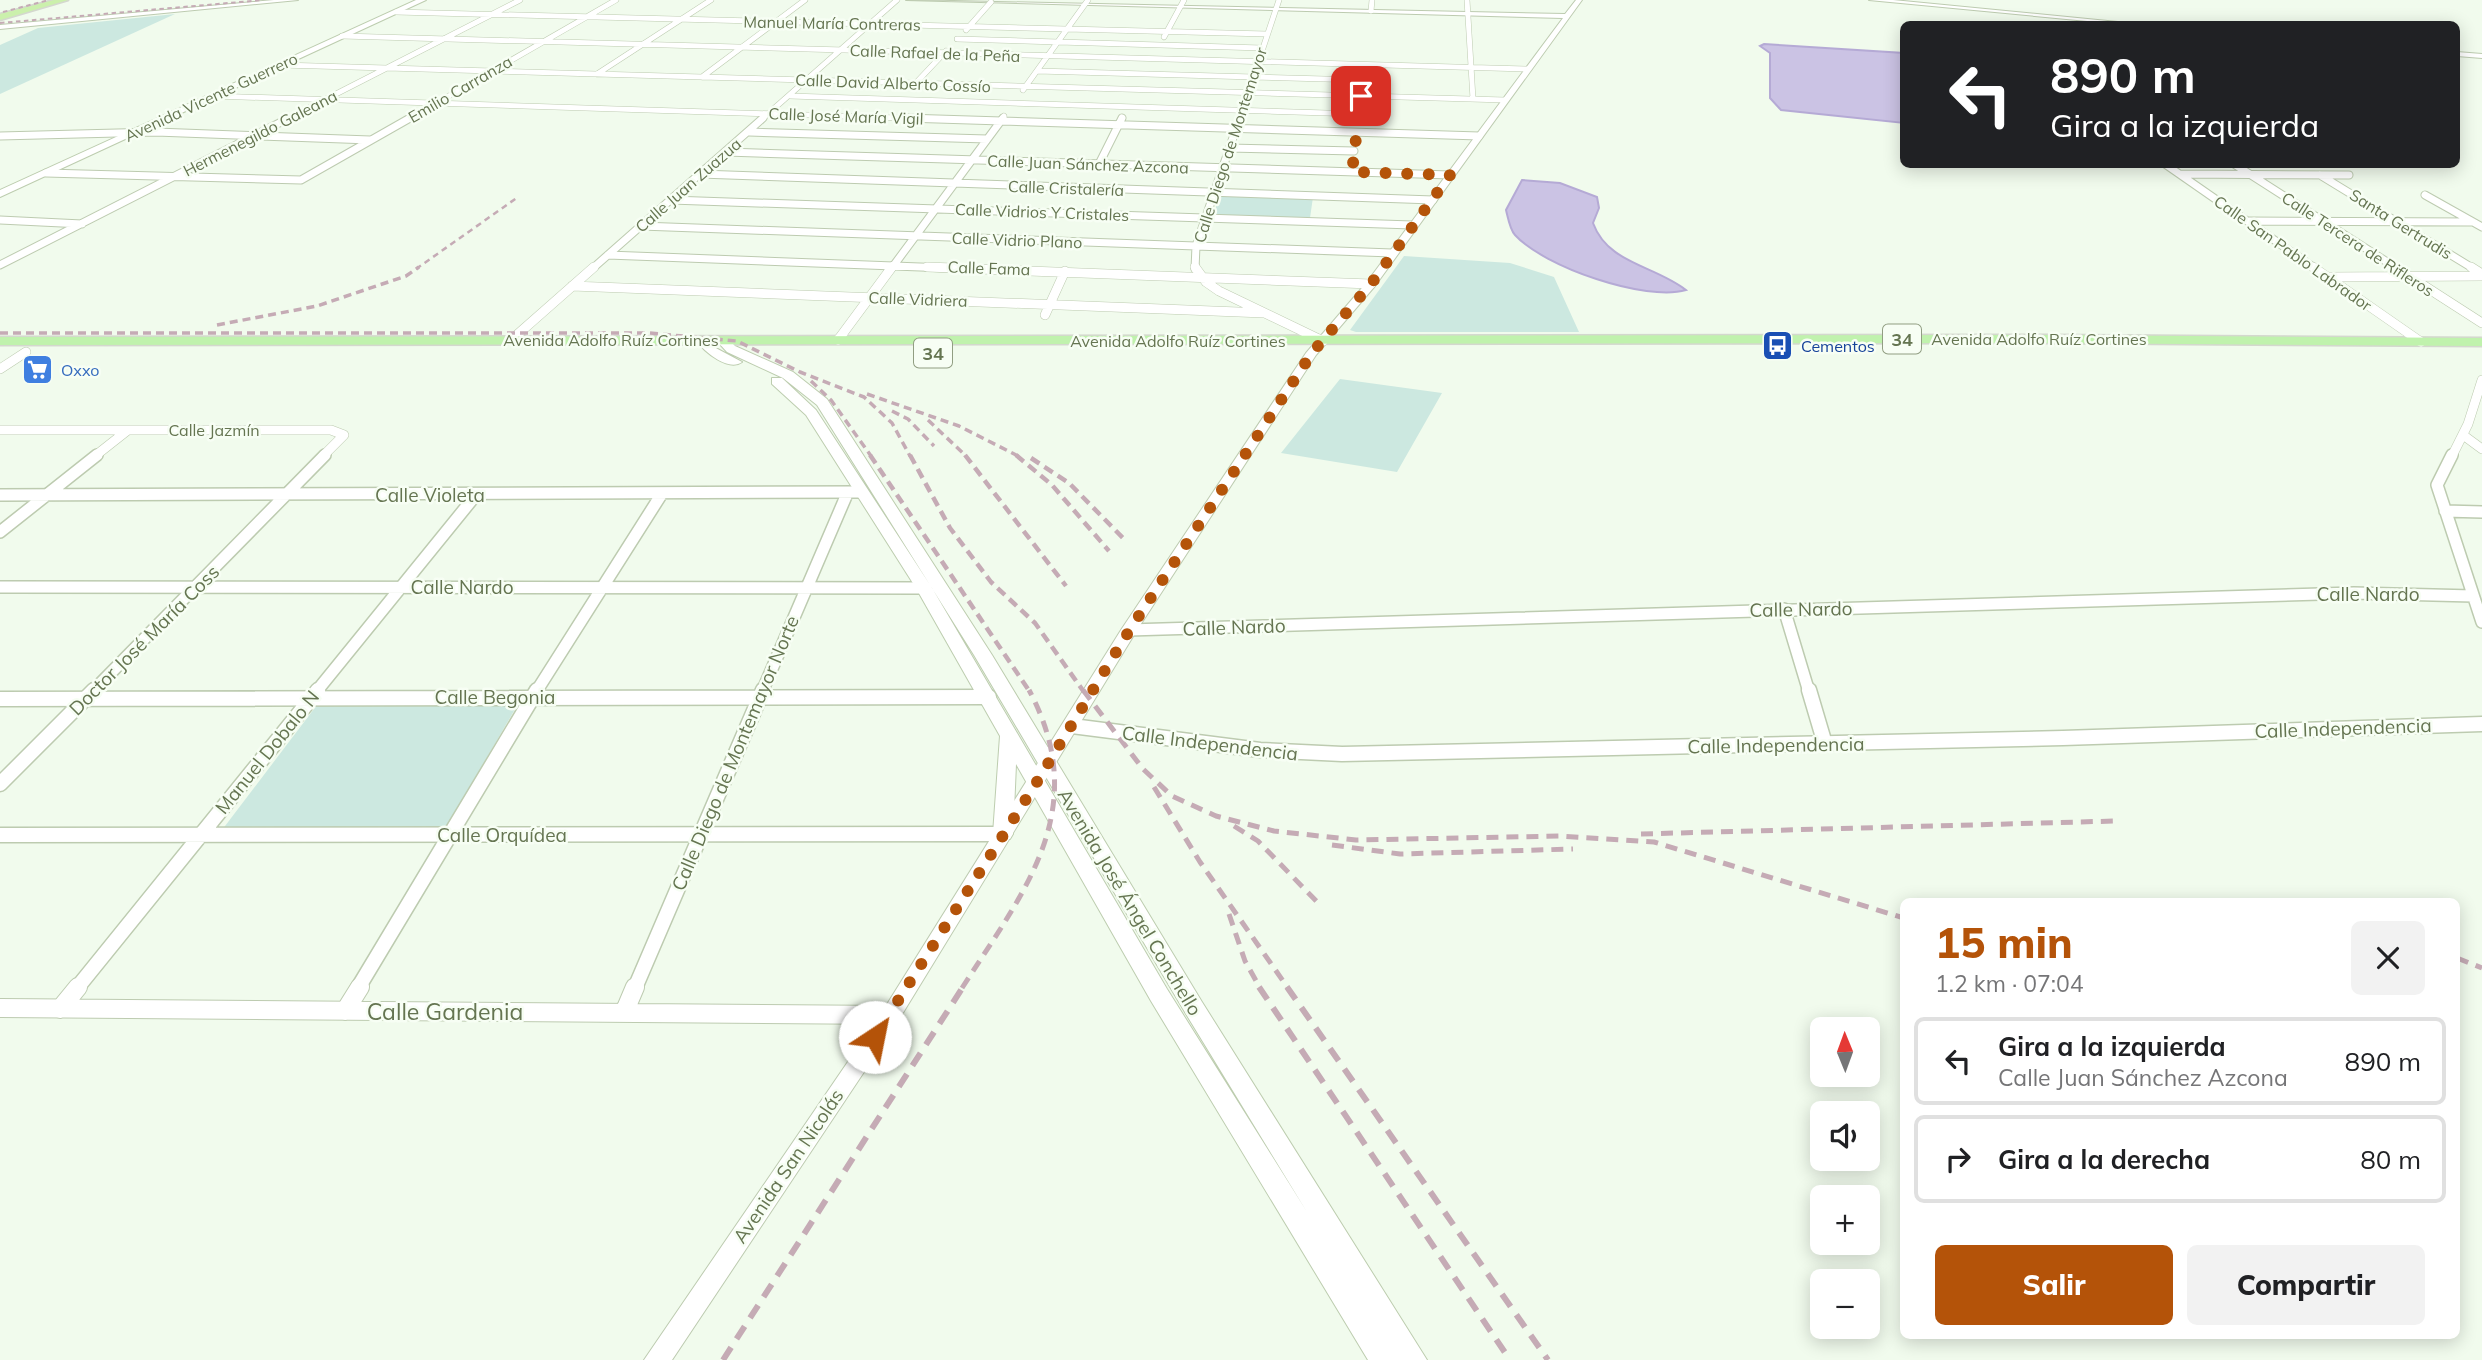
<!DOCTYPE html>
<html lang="es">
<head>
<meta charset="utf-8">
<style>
	:root { --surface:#fff; --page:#f2f2f2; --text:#202124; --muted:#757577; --line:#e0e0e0; --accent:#b45309 }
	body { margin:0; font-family:Mulish,sans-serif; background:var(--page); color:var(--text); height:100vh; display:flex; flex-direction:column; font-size:26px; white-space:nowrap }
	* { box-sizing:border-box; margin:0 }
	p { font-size:23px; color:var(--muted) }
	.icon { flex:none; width:38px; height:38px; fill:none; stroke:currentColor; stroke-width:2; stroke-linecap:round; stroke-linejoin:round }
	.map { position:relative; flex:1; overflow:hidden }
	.drawer { position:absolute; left:1900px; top:898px; width:560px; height:441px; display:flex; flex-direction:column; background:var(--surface); border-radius:10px; box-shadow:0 4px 18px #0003 }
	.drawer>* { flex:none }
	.guide { position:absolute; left:1900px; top:21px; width:560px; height:147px; border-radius:10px; box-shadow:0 4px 18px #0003; background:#202124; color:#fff; overflow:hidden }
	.needle { width:46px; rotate:359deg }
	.buttons { position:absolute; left:1810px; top:1017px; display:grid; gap:14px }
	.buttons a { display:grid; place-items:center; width:70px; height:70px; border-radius:10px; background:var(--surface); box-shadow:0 4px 18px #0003; font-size:35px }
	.pin { position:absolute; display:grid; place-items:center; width:60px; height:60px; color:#fff; margin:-30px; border-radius:14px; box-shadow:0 4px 10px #0006 }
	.me { position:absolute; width:77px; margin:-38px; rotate:34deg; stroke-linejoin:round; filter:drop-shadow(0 0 5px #0008) }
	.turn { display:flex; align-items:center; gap:24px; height:147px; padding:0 35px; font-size:32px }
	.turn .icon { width:91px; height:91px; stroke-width:2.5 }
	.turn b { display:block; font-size:49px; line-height:60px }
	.round { display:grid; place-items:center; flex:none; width:74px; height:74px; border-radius:10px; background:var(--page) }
	.overview { display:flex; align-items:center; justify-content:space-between; height:119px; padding:0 35px }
	h1 { font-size:42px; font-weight:800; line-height:52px; color:var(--accent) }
	.action { display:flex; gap:14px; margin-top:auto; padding:14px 35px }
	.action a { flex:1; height:80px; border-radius:10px; background:var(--accent); color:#fff; font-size:28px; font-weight:800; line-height:80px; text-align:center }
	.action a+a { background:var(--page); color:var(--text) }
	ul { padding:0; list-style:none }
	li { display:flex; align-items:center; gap:21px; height:88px; margin:0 14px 10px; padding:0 21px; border:4px solid var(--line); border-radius:10px }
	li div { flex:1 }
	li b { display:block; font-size:26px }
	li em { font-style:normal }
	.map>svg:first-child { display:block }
</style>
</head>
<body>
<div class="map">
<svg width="2482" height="1360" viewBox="0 0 2482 1360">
	<rect width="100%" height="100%" fill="#f1fbed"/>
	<path fill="#cce8e0" d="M175 14 0 94V45L38 28Z
		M1219 196 1313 197 1310 218 1219 216 1214 214Z
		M1404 256 1510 263 1554 277 1579 332H1356L1350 330Z
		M1340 379 1442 393 1397 472 1281 453Z
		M518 704 445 830H222L317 705Z"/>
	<path fill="#cbc3e4" stroke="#b5aad5" stroke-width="2" d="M1764 44 1904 53V123L1781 110 1770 98V53L1760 46Z
		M1522 180 1560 183 1597 197 1599 208 1593 223C1608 264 1654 265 1686 290 1646 302 1544 267 1515 235 1510 230 1508 218 1506 210Z"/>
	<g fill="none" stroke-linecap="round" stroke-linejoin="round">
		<defs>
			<path id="minor-far5" d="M1467 0 1473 99
				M1371 11 1372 0
				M396 12 1267 34
				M966 30 991 2
				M342 36 1528 69
				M1164 37 1184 0
				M957 39 1262 48
				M281 65 1505 100
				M1037 71 1362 80
				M597 74 711 0
				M702 77 805 0
				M913 86 946 51
				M1023 90 1088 0
				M213 96 961 120
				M790 96 1359 114
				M1246 99 1279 0
				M285 120 520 0
				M407 120 616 0
				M761 120 897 0
				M1001 120 1004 116"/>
			<path id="minor-far4" d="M905 118 1479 136
				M749 132 987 139
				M0 136 156 132 370 140
				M1229 148 1354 151
				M726 152 1450 175
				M1099 164 1122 118
				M2165 164 2316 269
				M2234 164 2398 269
				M46 173 301 180 410 118
				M700 174 1433 200
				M2180 174 2349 175
				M2320 175 2474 269
				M2425 195 2482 227
				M671 200 1412 225
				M0 220 82 224
				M2249 221 2473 222
				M641 226 1392 253
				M608 255 973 269
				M0 265 289 118
				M592 269 763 118
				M891 269 1003 118
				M1195 269 1196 246 1238 123"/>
			<path id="minor-far3" d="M927 267 1371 284
				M1195 267 1206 282 1219 291 1323 341
				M2313 267 2421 342
				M2395 267 2482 323
				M2471 267 2482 274
				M2329 277 2482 276
				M572 286 1264 313
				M1045 315 1065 271
				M838 340 892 267
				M510 341 594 267
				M0 369 26 352
				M0 430H331L344 435 323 456
				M2463 435 2482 449
				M95 456 128 430
				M2452 456 2468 424 2482 380"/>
			<path id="minor-far2" d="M2452 455 2437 485 2482 622
				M0 495 860 492
				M2445 511 2482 512
				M0 532 97 455
				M0 587 924 588
				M1784 609 1809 692
				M1129 630 2354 593 2473 596
				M92 692 325 455
				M316 692 475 496
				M536 692 661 495
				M762 692 847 494"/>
			<path id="minor-far1" d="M1809 690 1825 744
				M0 699 989 697
				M1072 726 1260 750 1342 754 2063 738 2482 724
				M0 784 94 690
				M0 835 1003 834
				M77 988 318 690
				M358 988 537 690
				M635 988 763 690"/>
			<path id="minor" d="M0 1008 891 1015
				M60 1009 78 987
				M345 1011 360 987
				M624 1013 635 987"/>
			<path id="tertiary" d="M274 0H298L0 29V25Z
				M906 0 1565 14 1576 0H1582L1375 286 1316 355 1137 630 898 1021 672 1360H644L884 1009 1121 630 1306 353 1367 282 1563 18Z
				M1869 0H1893L2138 24H2119Z
				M2457 52 2482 54V58L2457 56Z"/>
			<path id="secondary" d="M416 0H426L0 197V190Z
				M698 337H706L712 346 742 362C729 372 704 352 696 340Z
				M718 337H726L735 346 793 372 827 399 992 655 1202 1002 1427 1360H1368L1151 1001 1016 764 1013 834 1010 839H996L993 834 1000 736 916 588 806 415 772 384V378H782L816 410 932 588 1167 989 1307 1212 1186 1014 974 655 817 405 783 378 727 352 716 340Z"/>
			<path id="primary" d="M2049 335 2482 338V346L2049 343 0 345V337Z"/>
			<path id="trunk" d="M54 0H68L0 20V14Z"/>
		</defs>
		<use href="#minor-far5" stroke="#bdcbb0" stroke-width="6"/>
		<use href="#minor-far4" stroke="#bdcbb0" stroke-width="9"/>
		<use href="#minor-far3" stroke="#bdcbb0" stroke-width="10"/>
		<use href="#minor-far2" stroke="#bdcbb0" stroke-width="14"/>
		<use href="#minor-far1" stroke="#bdcbb0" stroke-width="17"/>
		<use href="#minor" stroke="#bdcbb0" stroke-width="20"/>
		<use href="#tertiary" stroke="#bdcbb0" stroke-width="2"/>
		<use href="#secondary" stroke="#bdcdaf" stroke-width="2"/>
		<use href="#primary" stroke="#d4d8ce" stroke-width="3"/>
		<use href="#trunk" stroke="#d4d8ce" stroke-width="3"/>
		<use href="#minor-far5" stroke="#fff" stroke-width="5"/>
		<use href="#minor-far4" stroke="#fff" stroke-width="7"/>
		<use href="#minor-far3" stroke="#fff" stroke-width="9"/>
		<use href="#minor-far2" stroke="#fff" stroke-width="11"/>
		<use href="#minor-far1" stroke="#fff" stroke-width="14"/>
		<use href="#minor" stroke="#fff" stroke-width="18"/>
		<use href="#tertiary" fill="#fff" fill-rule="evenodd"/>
		<use href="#secondary" fill="#fff" fill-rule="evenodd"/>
		<use href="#primary" fill="#c0f2ad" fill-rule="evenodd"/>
		<use href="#trunk" fill="#cbf0ac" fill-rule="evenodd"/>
		<path stroke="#c5abb5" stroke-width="2" stroke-dasharray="4.5 3.5" stroke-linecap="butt" d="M3 12 49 0
			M0 23 263 0"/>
		<path stroke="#c5abb5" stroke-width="2.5" stroke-dasharray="6 4.5" stroke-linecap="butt" d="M416 269 518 197"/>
		<path stroke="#c5abb5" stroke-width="3.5" stroke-dasharray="8 5" stroke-linecap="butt" d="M217 325 317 306 406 276 419 267
			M0 333H650L737 341 800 372 864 397 892 423 910 456
			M811 381 831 400 871 456
			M867 394 959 426 1018 456
			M892 411 908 419 934 446
			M928 420 966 456"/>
		<path stroke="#c5abb5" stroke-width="4.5" stroke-dasharray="10 6" stroke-linecap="butt" d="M870 455 1030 692
			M910 455 950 528 991 582 1035 623 1084 692
			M965 455 1066 586
			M1016 455 1052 485 1109 551
			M1031 458 1069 483 1123 538"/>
		<path stroke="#c5abb5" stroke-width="5" stroke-dasharray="12 8" stroke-linecap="butt" d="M1083 690 1143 769 1172 796 1216 816 1274 831 1356 840 1560 836 1654 842 1904 918
			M1154 787 1200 862 1288 988
			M1234 826 1258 841 1321 906
			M1641 834 2115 821
			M1332 845 1400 854 1573 849
			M1229 914 1245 961 1260 988
			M2457 958 2482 968
			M962 988C1024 891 1093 810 1029 690"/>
		<path stroke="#c5abb5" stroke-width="6" stroke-dasharray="15 10" stroke-linecap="butt" d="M1259 987 1510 1360
			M1287 987 1548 1360
			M723 1360 963 987"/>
	</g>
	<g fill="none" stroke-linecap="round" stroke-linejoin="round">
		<path stroke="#b45309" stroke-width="12" stroke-dasharray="0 21.6" d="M875 1037 1035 785 1129 631 1312 353 1371 284 1450 175 1352 172 1361 96"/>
	</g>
	<defs>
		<symbol id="bus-square" viewBox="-11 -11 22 22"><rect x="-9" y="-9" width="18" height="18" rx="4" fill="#1a4fb4" stroke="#f7fef4"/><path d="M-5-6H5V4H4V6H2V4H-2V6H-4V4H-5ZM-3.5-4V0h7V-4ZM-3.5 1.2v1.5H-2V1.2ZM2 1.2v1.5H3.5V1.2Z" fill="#fff"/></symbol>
		<symbol id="supermarket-square" viewBox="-11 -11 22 22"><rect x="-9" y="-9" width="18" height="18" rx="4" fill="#3f7fe0" stroke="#f7fef4"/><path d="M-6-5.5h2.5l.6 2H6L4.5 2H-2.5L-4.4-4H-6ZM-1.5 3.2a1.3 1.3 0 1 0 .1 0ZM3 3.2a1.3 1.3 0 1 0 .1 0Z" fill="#fff"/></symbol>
	</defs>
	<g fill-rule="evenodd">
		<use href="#bus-square" x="1760" y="328" width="35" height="35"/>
		<use href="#supermarket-square" x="20" y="352" width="35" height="35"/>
	</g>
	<g text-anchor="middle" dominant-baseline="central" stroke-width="5" stroke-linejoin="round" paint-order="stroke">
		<g font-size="16" fill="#657551" stroke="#f7fef4">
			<text transform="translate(832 23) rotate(1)">Manuel María Contreras</text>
			<text transform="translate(935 53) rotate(2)">Calle Rafael de la Peña</text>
			<text transform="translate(893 83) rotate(2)">Calle David Alberto Cossío</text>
			<text transform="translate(460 89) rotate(-30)">Emilio Carranza</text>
			<text transform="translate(211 97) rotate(-25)">Avenida Vicente Guerrero</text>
			<text transform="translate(846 116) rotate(2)">Calle José María Vigil</text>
			<text transform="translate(260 133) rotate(-27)">Hermenegildo Galeana</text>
			<text transform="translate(1230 145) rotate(-72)">Calle Diego de Montemayor</text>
			<text transform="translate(1088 164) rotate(2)">Calle Juan Sánchez Azcona</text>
			<text transform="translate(688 185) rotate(-41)">Calle Juan Zuazua</text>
			<text transform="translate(1066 188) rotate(2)">Calle Cristalería</text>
			<text transform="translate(1042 212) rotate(2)">Calle Vidrios Y Cristales</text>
			<text transform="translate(2401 224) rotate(32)">Santa Gertrudis</text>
			<text transform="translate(1017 240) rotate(2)">Calle Vidrio Plano</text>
			<text transform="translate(2358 244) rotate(33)">Calle Tercera de Rifleros</text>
			<text transform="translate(2293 253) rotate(35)">Calle San Pablo Labrador</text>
			<text transform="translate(989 268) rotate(2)">Calle Fama</text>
			<text transform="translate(918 299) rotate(2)">Calle Vidriera</text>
			<text x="2039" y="339">Avenida Adolfo Ruíz Cortines</text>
			<text x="611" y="340">Avenida Adolfo Ruíz Cortines</text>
			<text x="1178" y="341">Avenida Adolfo Ruíz Cortines</text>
			<text x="214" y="430">Calle Jazmín</text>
		</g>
		<g font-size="16" fill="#164399" stroke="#f7fef4" text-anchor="start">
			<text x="1801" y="346">Cementos</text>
		</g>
		<g font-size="16" fill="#366cbe" stroke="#f7fef4" text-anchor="start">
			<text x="61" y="370">Oxxo</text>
		</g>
		<g fill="#f7fef4" stroke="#919e82" stroke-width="2">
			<rect x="1883" y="324.5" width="38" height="29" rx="5"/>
			<rect x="914" y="338.5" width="38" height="29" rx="5"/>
		</g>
		<g font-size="18" font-weight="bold" fill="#657551">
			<text x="1902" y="339">34</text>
			<text x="933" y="353">34</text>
		</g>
		<g font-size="19" fill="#657551" stroke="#f7fef4">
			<text x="430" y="495">Calle Violeta</text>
			<text x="462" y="587">Calle Nardo</text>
			<text x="2368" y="594">Calle Nardo</text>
			<text transform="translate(1801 609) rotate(-1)">Calle Nardo</text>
			<text transform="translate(1234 627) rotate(-2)">Calle Nardo</text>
			<text transform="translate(144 640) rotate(-45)">Doctor José María Coss</text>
			<text x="495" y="697">Calle Begonia</text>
			<text transform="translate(2343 728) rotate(-2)">Calle Independencia</text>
			<text transform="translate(1210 743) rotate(7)">Calle Independencia</text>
			<text transform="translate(1776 745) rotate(-1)">Calle Independencia</text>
			<text transform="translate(267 752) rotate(-51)">Manuel Dobalo N</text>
			<text transform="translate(735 753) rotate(-67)">Calle Diego de Montemayor Norte</text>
			<text x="502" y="835">Calle Orquídea</text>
			<text transform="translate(1130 902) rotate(59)">Avenida José Ángel Conchello</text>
			<text transform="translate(788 1166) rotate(-56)">Avenida San Nicolás</text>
		</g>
		<g font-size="23" fill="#657551" stroke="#f7fef4">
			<text x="445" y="1011">Calle Gardenia</text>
		</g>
	</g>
</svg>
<div class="buttons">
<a><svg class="needle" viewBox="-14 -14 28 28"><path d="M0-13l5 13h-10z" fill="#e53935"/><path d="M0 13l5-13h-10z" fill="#757577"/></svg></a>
<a><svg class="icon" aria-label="sound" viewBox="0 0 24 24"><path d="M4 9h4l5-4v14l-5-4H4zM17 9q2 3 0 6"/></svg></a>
<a>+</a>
<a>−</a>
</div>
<div class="pin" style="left:1361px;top:96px;background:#d93025"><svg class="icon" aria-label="arrive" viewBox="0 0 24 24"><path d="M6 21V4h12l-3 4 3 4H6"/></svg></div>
<svg class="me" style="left:875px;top:1037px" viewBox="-20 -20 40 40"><circle r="19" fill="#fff"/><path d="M0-13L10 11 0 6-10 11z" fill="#b45309"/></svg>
<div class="guide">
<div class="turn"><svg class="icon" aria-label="left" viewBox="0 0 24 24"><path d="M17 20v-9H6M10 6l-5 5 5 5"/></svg><div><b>890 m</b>Gira a la izquierda</div></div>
</div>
<section class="drawer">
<div class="overview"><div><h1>15 min</h1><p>1.2 km · 07:04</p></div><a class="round"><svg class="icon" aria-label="close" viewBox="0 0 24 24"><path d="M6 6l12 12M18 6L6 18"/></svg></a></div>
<ul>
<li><svg class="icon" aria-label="left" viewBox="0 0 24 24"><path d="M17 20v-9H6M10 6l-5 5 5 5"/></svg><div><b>Gira a la izquierda</b><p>Calle Juan Sánchez Azcona</p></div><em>890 m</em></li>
<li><svg class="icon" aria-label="right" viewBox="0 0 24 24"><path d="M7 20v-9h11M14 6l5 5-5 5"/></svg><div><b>Gira a la derecha</b></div><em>80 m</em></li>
</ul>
<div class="action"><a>Salir</a><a>Compartir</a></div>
</section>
</div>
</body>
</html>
